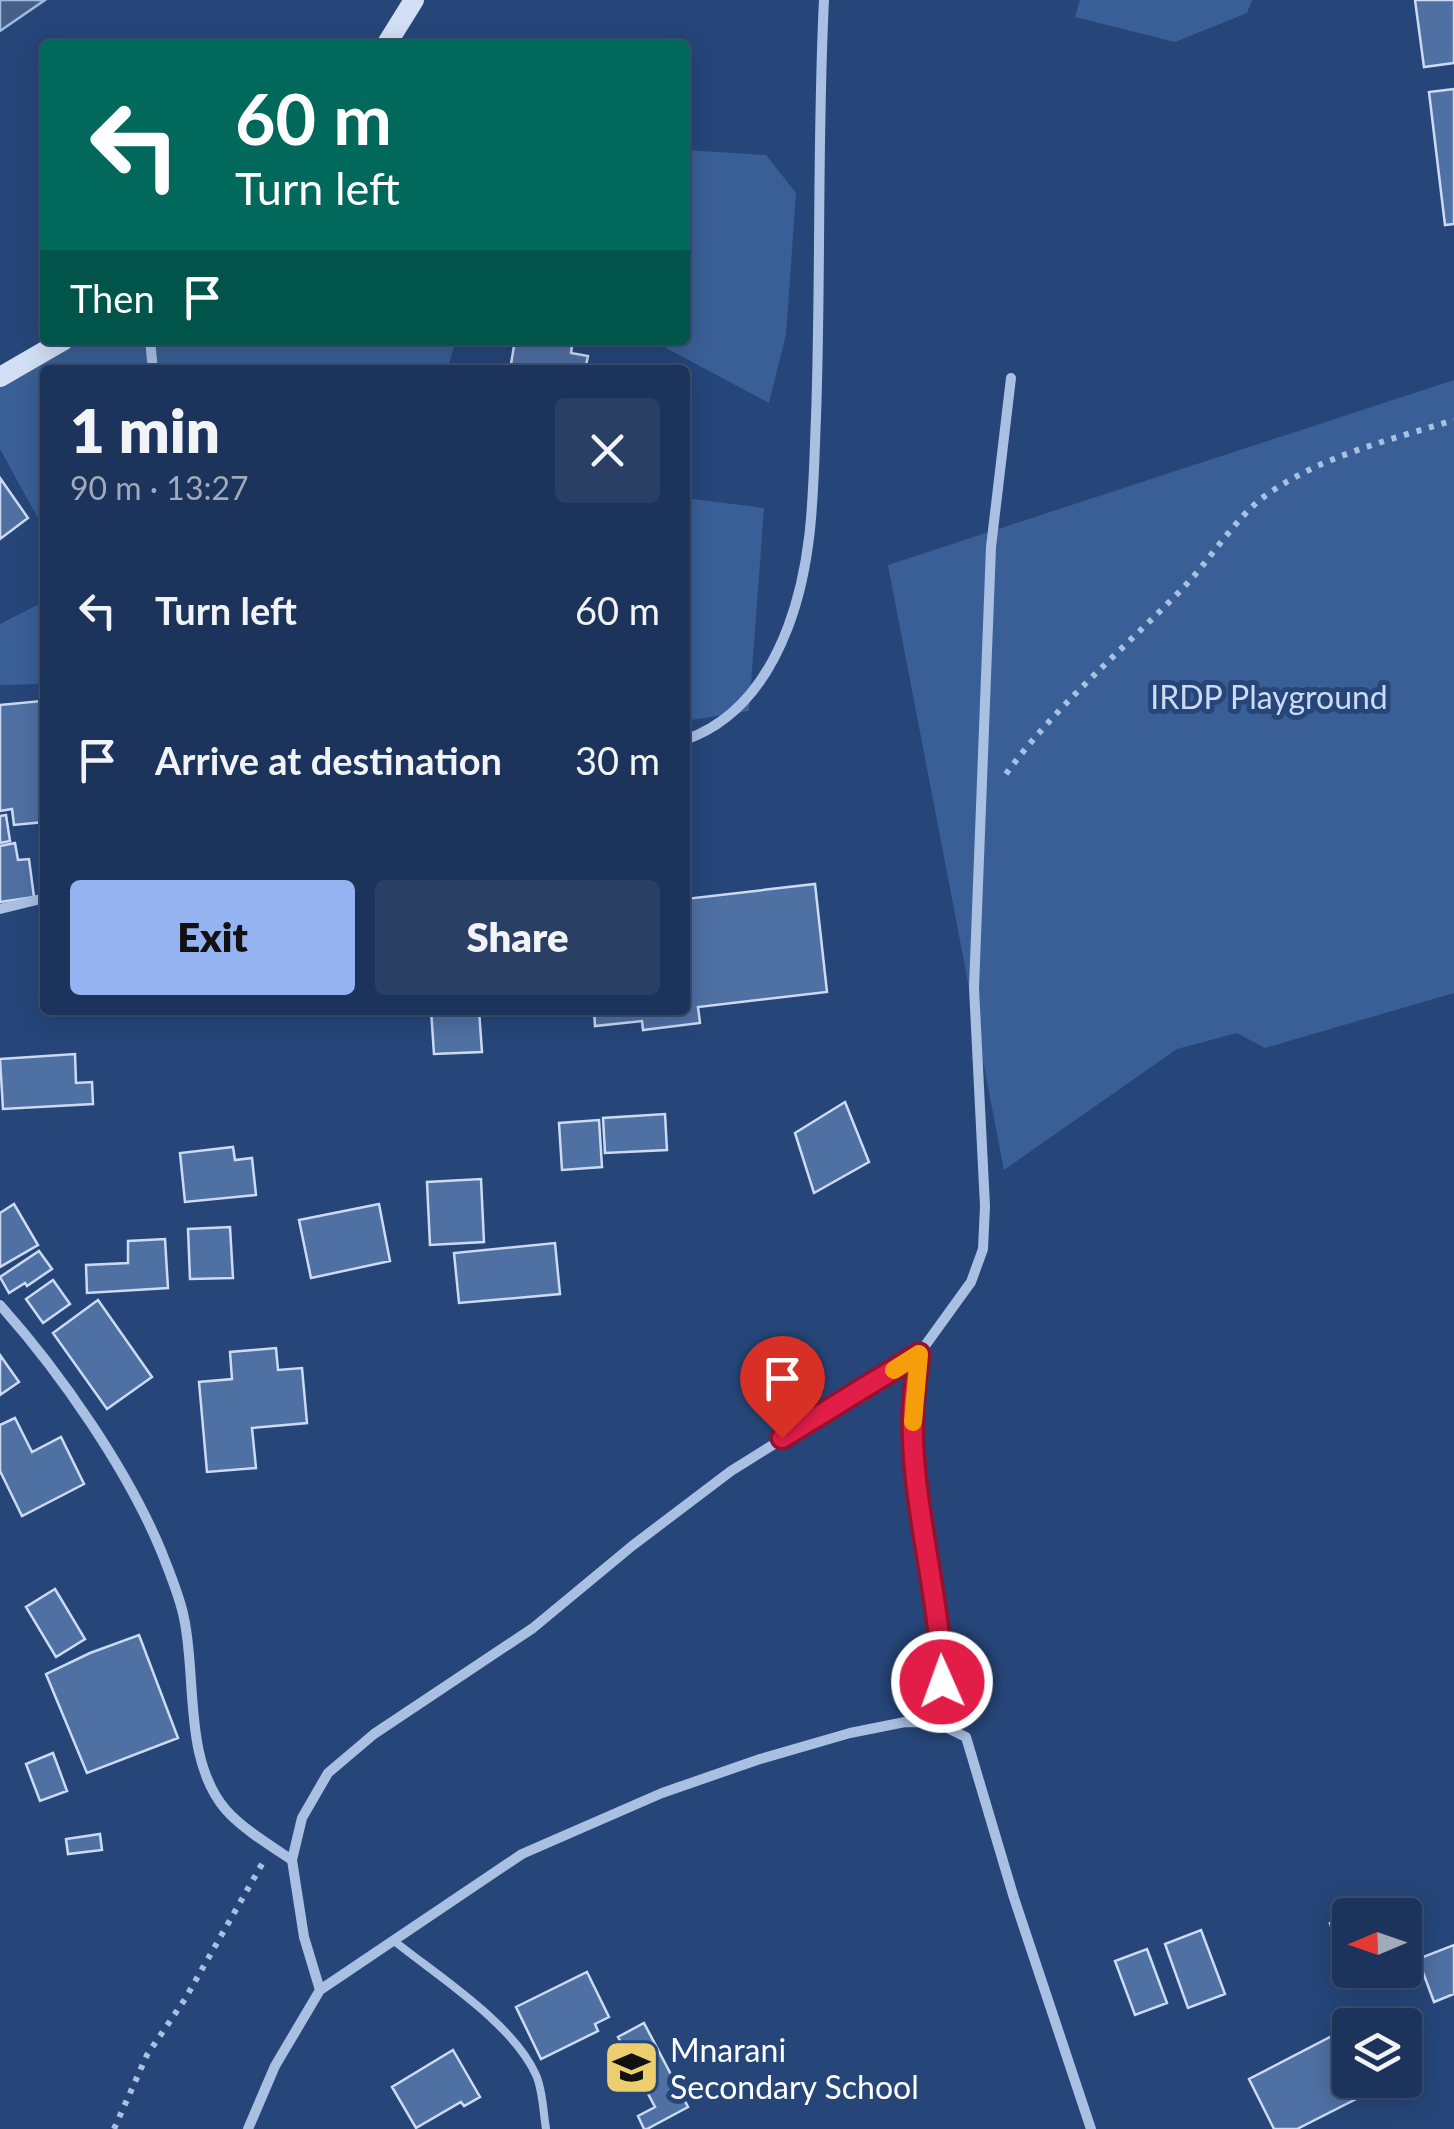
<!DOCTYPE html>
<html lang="en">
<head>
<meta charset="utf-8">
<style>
	:root { --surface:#1c345b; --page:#293f64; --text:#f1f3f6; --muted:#a0aabb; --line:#3a4f71; --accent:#95b2f1 }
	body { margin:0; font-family:Lato,sans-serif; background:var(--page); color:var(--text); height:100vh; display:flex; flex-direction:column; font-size:38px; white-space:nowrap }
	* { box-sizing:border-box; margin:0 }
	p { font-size:32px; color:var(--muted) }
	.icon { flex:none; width:55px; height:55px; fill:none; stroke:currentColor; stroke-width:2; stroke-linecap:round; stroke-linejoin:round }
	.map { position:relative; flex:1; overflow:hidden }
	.side { position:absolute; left:40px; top:365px; width:650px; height:650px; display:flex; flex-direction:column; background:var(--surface); border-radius:10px; box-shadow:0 5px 25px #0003,0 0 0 2px var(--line) }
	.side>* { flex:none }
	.top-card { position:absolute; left:40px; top:40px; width:650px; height:305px; border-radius:10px; box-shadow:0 5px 25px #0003,0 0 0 2px var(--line); background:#00695c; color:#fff; overflow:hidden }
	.needle { width:65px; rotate:268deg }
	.tools { position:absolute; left:1332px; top:1898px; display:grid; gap:20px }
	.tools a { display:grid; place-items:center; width:90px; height:90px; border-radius:10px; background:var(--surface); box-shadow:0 5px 25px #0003,0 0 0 2px var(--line); font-size:50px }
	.pin { position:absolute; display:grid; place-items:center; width:85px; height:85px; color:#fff; margin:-102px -42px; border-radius:50% 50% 50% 0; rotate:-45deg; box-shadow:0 0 10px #0007 }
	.pin .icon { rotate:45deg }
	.me { position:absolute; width:110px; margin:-55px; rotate:358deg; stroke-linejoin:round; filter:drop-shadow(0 0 8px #0008) }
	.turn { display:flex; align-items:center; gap:35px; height:210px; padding:0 30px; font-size:45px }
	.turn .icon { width:130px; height:130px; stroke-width:2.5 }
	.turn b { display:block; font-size:70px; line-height:85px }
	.then { display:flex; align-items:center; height:95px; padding:0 30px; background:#0003; gap:20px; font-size:38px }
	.round { display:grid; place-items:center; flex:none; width:105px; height:105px; border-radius:10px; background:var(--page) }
	.head { display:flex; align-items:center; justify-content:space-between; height:170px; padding:0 30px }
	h1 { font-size:60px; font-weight:800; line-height:75px }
	.button { display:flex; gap:20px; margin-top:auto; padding:20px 30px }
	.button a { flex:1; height:115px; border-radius:10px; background:var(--accent); color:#111; font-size:40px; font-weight:800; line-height:115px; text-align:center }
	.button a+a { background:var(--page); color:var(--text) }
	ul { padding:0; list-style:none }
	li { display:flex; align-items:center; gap:30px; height:150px; padding:0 30px }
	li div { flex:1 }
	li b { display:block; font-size:38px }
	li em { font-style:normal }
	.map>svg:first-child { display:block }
</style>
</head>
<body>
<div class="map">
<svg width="1454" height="2129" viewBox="0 0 1454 2129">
	<rect width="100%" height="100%" fill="#264679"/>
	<path fill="#3a5f97" d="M1080 0H1252L1247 13 1175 42 1075 17Z
		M685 150 766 155 796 193 786 335 769 403 651 340H685Z
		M77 340H456L447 370H45V531L0 449V384Z
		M1454 380V993L1265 1048 1237 1033 1177 1049 1004 1170 888 565Z
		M685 498 764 508 749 711 685 721Z
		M45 601V684L0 685V624Z"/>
	<path fill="#496086" stroke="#9ebbe4" stroke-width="2.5" d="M0 0H45L0 31Z"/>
	<path fill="#4f70a3" stroke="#ccdbf3" stroke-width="2.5" d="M1415 0H1454V63L1424 67Z
		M1454 89V224L1445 225 1429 92Z
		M515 340H573L571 353 588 356 585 370H510Z
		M0 478 28 518 0 539Z
		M41 701 45 748 44 822 14 825 12 809 0 811V705Z
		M6 815 10 841 0 843V816Z
		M15 843 18 860 29 859 34 897 0 902V846Z
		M815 884 827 992 698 1007 700 1023 643 1030 642 1021 595 1026 594 1010H685V899Z
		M431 1010H479L482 1052 434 1054Z
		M75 1054 76 1083 92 1082 93 1104 3 1109 0 1059Z
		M845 1102 869 1162 814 1193 795 1133Z
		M665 1114 667 1150 605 1153 603 1118Z
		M599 1120 602 1167 562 1170 559 1123Z
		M233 1147 235 1160 252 1158 256 1195 185 1202 180 1153Z
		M481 1179 484 1242 430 1245 427 1182Z
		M14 1204 38 1245 0 1267V1213Z
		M379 1204 390 1261 311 1278 299 1220Z
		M230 1227 233 1278 190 1279 188 1229Z
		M165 1239 168 1288 87 1293 86 1265 128 1263V1241Z
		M555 1243 560 1294 459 1303 454 1253Z
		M39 1251 52 1269 27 1286 25 1283 9 1293 0 1277Z
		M53 1280 70 1304 43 1323 26 1299Z
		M98 1300 152 1377 107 1409 53 1333Z
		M276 1348 278 1370 302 1368 307 1423 252 1428 256 1468 207 1472 199 1382 232 1379 230 1352Z
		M0 1355 19 1382 0 1395Z
		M15 1418 32 1452 61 1437 84 1484 22 1516 0 1471V1425Z
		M55 1589 85 1639 56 1657 26 1607Z
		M139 1635 178 1738 87 1773 46 1674 90 1653Z
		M53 1753 67 1791 40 1801 26 1764Z
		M100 1834 102 1850 68 1854 66 1839Z
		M1350 1917V1955L1341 1958 1330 1923Z
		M1201 1930 1225 1994 1188 2008 1165 1944Z
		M1454 1945V1994L1434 2002 1418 1959Z
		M1147 1949 1167 2003 1135 2015 1115 1961Z
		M587 1972 609 2017 595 2024 598 2031 541 2059 516 2007Z
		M644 2023 688 2107 647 2129H644L638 2116 655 2107 618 2037Z
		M1334 2035 1350 2067V2080L1360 2097 1297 2129H1274L1249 2079Z
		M453 2050 480 2097 464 2106 461 2102 416 2128 392 2087Z"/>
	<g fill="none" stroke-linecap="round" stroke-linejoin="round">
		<path stroke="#a9c0e3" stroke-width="6" stroke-dasharray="5 8" stroke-linecap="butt" d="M1006 774C1057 704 1124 649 1184 587 1209 561 1237 516 1265 496 1320 456 1390 440 1454 420
			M114 2129 147 2055 185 1999 262 1864"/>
		<path stroke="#a9c0e3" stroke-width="8" d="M393 1940C436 1975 513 2023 536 2075 543 2091 543 2111 546 2129"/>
		<path stroke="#a9c0e3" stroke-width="10" d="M150 340 153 370
			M685 740C737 722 769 677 788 627 814 559 813 488 816 417 821 278 817 139 824 0
			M0 909 45 898
			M0 1305C60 1372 128 1470 162 1553 170 1574 180 1597 184 1618 197 1678 183 1760 226 1810 243 1829 271 1846 292 1860
			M937 1723 942 1682 941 1636 915 1464 913 1408 919 1354 971 1282 983 1249 985 1206 974 988 991 547 1011 378
			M320 1990 304 1937 292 1860 302 1818 328 1773 374 1734 533 1628 632 1546 731 1471 919 1354
			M248 2129 275 2066 320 1990 522 1854 662 1793 760 1759 850 1733 905 1722 937 1723 966 1737 1014 1898 1091 2129"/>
		<path stroke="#d2dff4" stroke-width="20" d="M386 45 414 0
			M0 377 64 340"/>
	</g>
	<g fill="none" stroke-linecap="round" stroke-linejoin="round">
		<defs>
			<path id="route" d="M782 1438 919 1354C917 1372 914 1390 913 1407 909 1499 940 1590 942 1682"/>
		</defs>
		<use href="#route" stroke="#92132f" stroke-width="25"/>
		<use href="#route" stroke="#e11d48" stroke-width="18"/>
		<path stroke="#f59e0b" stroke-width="18" d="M894 1370 919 1354 913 1422"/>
	</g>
	<defs>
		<symbol id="school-square" viewBox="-11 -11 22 22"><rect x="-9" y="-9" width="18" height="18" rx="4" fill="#ecce6f" stroke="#264679"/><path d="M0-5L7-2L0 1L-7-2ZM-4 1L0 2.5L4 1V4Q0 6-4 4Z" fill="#111"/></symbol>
	</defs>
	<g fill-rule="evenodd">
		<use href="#school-square" x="600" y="2036" width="63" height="63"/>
	</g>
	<g text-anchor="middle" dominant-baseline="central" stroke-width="10" stroke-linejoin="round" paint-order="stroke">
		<g font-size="32" fill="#ccdbf3" stroke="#264679">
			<text x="1269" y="696">IRDP Playground</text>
		</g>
		<g font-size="32" fill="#fff" stroke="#264679" text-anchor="start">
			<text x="670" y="2049">Mnarani<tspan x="670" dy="37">Secondary School</tspan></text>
		</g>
	</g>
</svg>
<div class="tools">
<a><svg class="needle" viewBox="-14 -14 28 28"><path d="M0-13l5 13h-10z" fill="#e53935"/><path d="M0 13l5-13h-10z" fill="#a0aabb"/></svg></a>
<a><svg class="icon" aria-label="layers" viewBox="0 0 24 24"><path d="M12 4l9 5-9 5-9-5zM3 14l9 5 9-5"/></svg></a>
</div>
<div class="pin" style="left:782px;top:1438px;background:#d93025"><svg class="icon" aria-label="arrive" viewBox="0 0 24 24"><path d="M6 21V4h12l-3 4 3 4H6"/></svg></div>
<svg class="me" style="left:942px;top:1682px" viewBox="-20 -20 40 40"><circle r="17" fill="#e11d48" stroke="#fff" stroke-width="3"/><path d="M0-11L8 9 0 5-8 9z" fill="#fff"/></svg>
<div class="top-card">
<div class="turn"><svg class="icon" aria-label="left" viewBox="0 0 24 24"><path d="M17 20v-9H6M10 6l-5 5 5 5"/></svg><div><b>60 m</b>Turn left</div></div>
<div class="then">Then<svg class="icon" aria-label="arrive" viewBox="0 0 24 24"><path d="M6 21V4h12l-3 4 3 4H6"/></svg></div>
</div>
<section class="side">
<div class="head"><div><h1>1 min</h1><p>90 m · 13:27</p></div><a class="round"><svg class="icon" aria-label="close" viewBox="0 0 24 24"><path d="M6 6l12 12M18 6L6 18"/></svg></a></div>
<ul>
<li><svg class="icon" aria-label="left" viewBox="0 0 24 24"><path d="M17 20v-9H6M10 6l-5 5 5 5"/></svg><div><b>Turn left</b></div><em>60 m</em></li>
<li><svg class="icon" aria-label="arrive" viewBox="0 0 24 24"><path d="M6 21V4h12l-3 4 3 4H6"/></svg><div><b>Arrive at destination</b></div><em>30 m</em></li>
</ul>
<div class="button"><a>Exit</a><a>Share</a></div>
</section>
</div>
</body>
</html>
